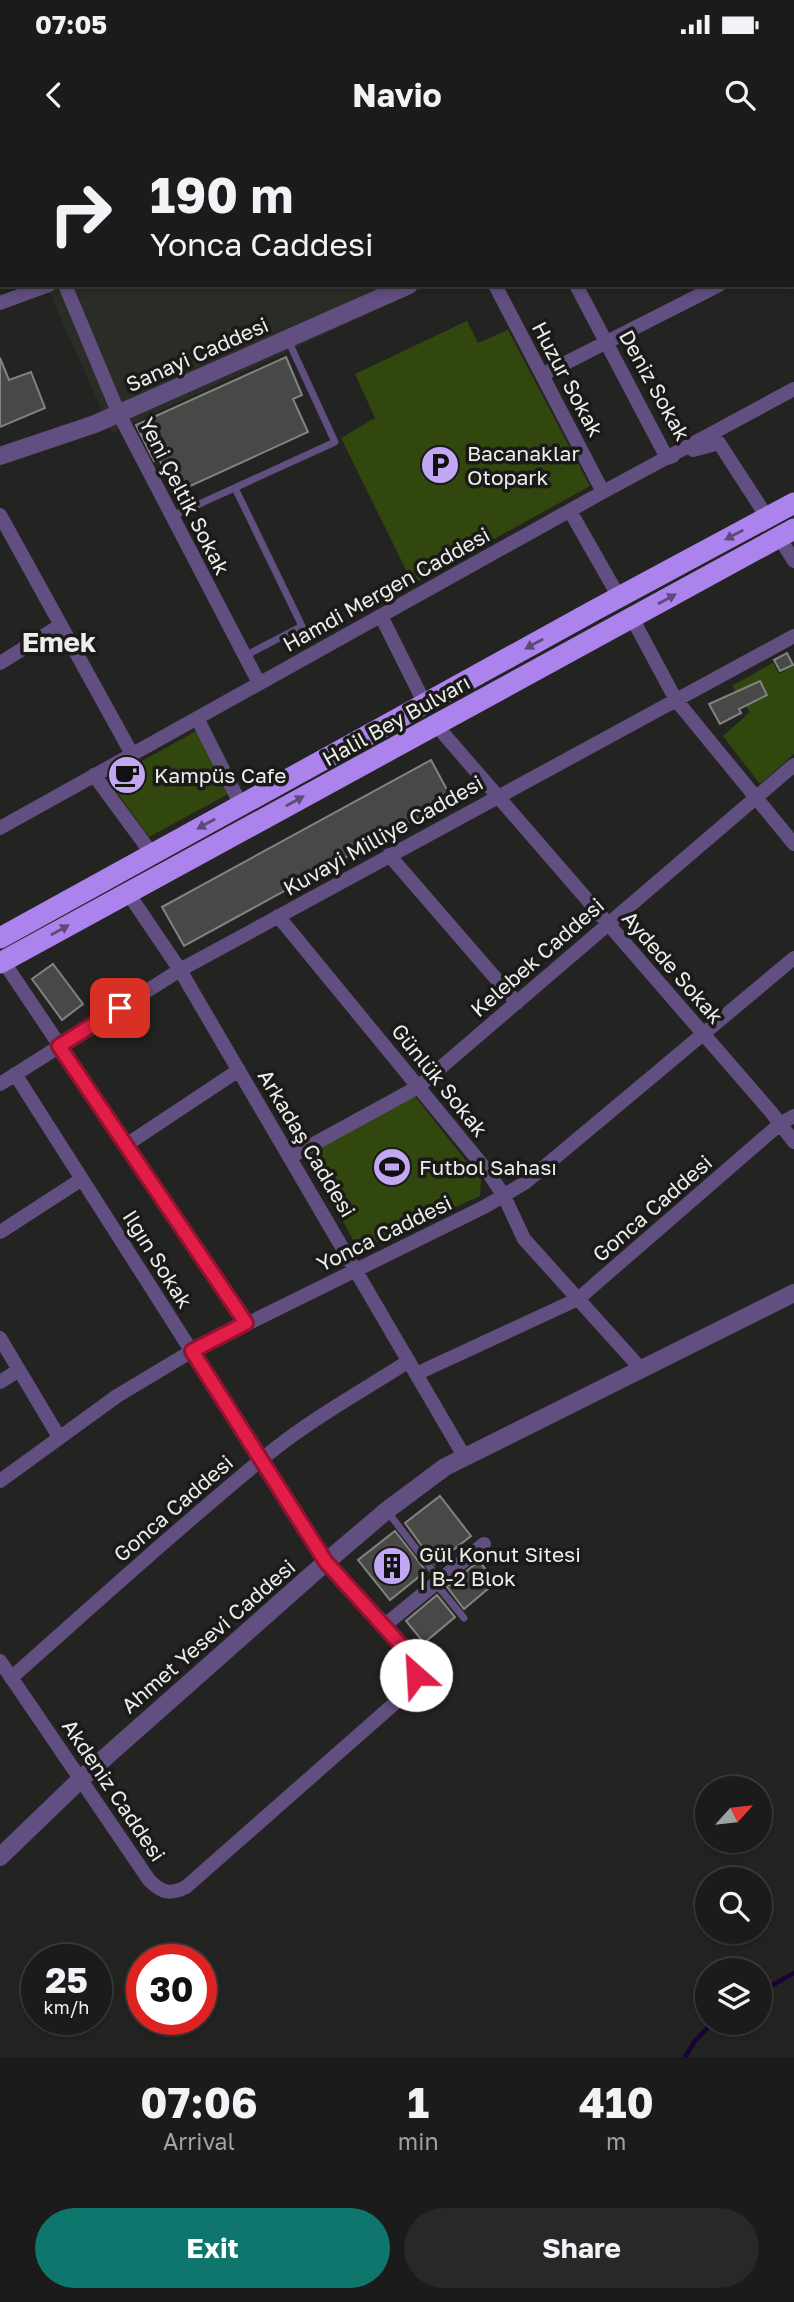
<!DOCTYPE html>
<html lang="en">
<head>
<meta charset="utf-8">
<style>
	:root { --surface:#1a1b1a; --page:#272827; --text:#f1f3f6; --muted:#9fa1a2; --line:#383939; --accent:#0f766e }
	body { margin:0; font-family:"Golos Text",sans-serif; background:var(--page); color:var(--text); height:100vh; display:flex; flex-direction:column; font-size:26px; white-space:nowrap }
	* { box-sizing:border-box; margin:0 }
	p { font-size:23px; color:var(--muted) }
	.icon { flex:none; width:38px; height:38px; fill:none; stroke:currentColor; stroke-width:2; stroke-linecap:round; stroke-linejoin:round }
	.map { position:relative; height:1917px; overflow:hidden }
	.details { display:flex; flex-direction:column; background:var(--surface); flex:1 }
	.details>* { flex:none }
	.guide { position:absolute; left:0px; top:0px; width:794px; height:147px; box-shadow:0 4px 10px #0003,0 0 0 2px var(--line); background:#1a1b1a; color:var(--text); overflow:hidden }
	.needle { width:46px; rotate:63deg }
	.buttons { position:absolute; left:695px; top:1636px; display:grid; gap:14px }
	.buttons a { display:grid; place-items:center; width:77px; height:77px; border-radius:50%; background:var(--surface); box-shadow:0 4px 10px #0003,0 0 0 2px var(--line); font-size:35px }
	.speed { position:absolute; left:21px; top:1804px; display:flex; gap:14px; font-size:35px; font-weight:700; text-align:center }
	.speed>* { display:grid; place-content:center; width:91px; height:91px; border-radius:50%; background:var(--surface); box-shadow:0 4px 10px #0003,0 0 0 2px var(--line); line-height:1 }
	.speed small { font-size:18px; font-weight:400 }
	.speed .limit { border:10px solid #d22; background:#fff; color:#111 }
	.pin { position:absolute; display:grid; place-items:center; width:60px; height:60px; color:#fff; margin:-30px; border-radius:14px; box-shadow:0 4px 10px #0006 }
	.me { position:absolute; width:77px; margin:-38px; rotate:334deg; stroke-linejoin:round; filter:drop-shadow(0 0 5px #0008) }
	.turn { display:flex; align-items:center; gap:24px; height:147px; padding:0 35px; font-size:32px }
	.turn .icon { width:91px; height:91px; stroke-width:2.5 }
	.turn b { display:block; font-size:49px; line-height:60px }
	.eta { display:flex; justify-content:space-evenly; align-items:center; height:119px; text-align:center }
	.eta b { font-size:42px; font-weight:700; line-height:49px }
	.primary-button { display:flex; gap:14px; margin-top:auto; padding:14px 35px }
	.primary-button a { flex:1; height:80px; border-radius:42px; background:var(--accent); color:#fff; font-size:28px; font-weight:700; line-height:80px; text-align:center }
	.primary-button a+a { background:var(--page); color:var(--text) }
	.status { display:flex; justify-content:space-between; align-items:center; height:49px; padding:0 35px; background:var(--surface); direction:ltr }
	.status svg { height:19px; fill:currentColor }
	header { display:flex; justify-content:space-between; align-items:center; height:91px; padding:0 35px; background:var(--surface); font-size:32px; font-weight:700 }
	.map>svg:first-child { display:block }
</style>
</head>
<body>
<div class="status"><b>07:05</b><svg viewBox="0 0 49 12"><path d="M0 12V9h3v3zM5 12V6h3v6zM10 12V3h3v9zM15 12V0h3v12zM26 1h20v11H26zM47 4h2v5h-2z"/></svg></div>
<header><svg class="icon" aria-label="back" viewBox="0 0 24 24"><path d="M15 5l-7 7 7 7"/></svg>Navio<svg class="icon" aria-label="search" viewBox="0 0 24 24"><circle cx="10" cy="10" r="6"/><path d="M15 15l6 6"/></svg></header>
<div class="map">
<svg width="794" height="1917" viewBox="0 0 794 1917">
	<rect width="100%" height="100%" fill="#232422"/>
	<path fill="#292d25" d="M146 0H779L144 2Z
		M46 145H431L112 293Z"/>
	<path fill="#32470d" d="M467 181 478 203 508 190 590 346 413 444 341 298 375 278 355 234Z
		M773 523 779 534 794 526V614L760 644 723 596 750 572 732 546Z
		M196 591 228 654 149 697 108 640Z
		M414 955 481 1040 480 1056 364 1108 356 1105 306 1014Z"/>
	<g fill="none" stroke-linecap="round" stroke-linejoin="round">
		<path stroke="#1c0038" stroke-width="4.5" d="M760 1852 794 1833
			M685 1917 695 1901 712 1883"/>
	</g>
	<path fill="#484946" stroke="#818380" stroke-width="2" d="M286 217 302 255 293 259 308 292 175 353 159 319 154 321 136 285Z
		M0 218 9 240 31 232 45 268 0 287Z
		M787 513 793 525 780 531 774 520Z
		M760 541 767 555 739 569 741 573 720 584 709 564Z
		M431 620 452 659 184 806 162 767Z
		M53 824 83 864 62 880 32 839Z
		M440 1356 471 1396 435 1424 405 1383Z
		M395 1391 426 1431 390 1460 358 1420Z
		M479 1421 496 1442 464 1469 447 1447Z
		M437 1455 455 1477 424 1503 406 1481Z"/>
	<g fill="none" stroke-linecap="round" stroke-linejoin="round">
		<path stroke="#828381" stroke-width="2.5" stroke-dasharray="3.5 3.5" stroke-linecap="butt" d="M430 1539 448 1545"/>
		<path stroke="#624f82" stroke-width="7" d="M168 2 170 0
			M235 348 302 486 245 516
			M173 376 335 302 287 198
			M387 1371 440 1440
			M436 1444 464 1478"/>
		<path stroke="#624f82" stroke-width="14" d="M307 0 308 2
			M388 0 389 2
			M438 0 439 2
			M500 0 501 2
			M566 0 567 2
			M631 0V2
			M702 0 703 2
			M292 2 295 0
			M793 100 794 102
			M65 145 119 274 259 543
			M495 145 603 352
			M576 145 667 318 673 316
			M0 163 49 145
			M542 235 719 145
			M693 310 719 303 767 377
			M570 371 619 457
			M0 375 132 614
			M779 397 794 421
			M381 476 425 564
			M632 478 676 560 794 704
			M0 523 61 485
			M197 578 241 665
			M436 585 771 972 794 1002
			M94 635 152 714
			M0 688 603 352 794 249
			M389 715 517 863
			M128 753 180 830 464 1316
			M278 776 488 1032 504 1056 524 1099 642 1230
			M3 821 246 1183
			M0 944 180 830 794 496
			M126 1005 239 930
			M290 1017 418 947 794 625
			M0 1092 82 1039
			M0 1198 59 1297
			M416 1234 578 1159 780 984 794 976
			M0 1242 19 1230
			M0 1341 117 1256 192 1211 486 1066 526 1042 794 818
			M385 1485 484 1404
			M0 1521 149 1740C162 1753 170 1755 186 1747L395 1563C404 1554 416 1546 416 1532 417 1511 343 1441 326 1422L15 934
			M11 1538C96 1463 180 1386 267 1315 311 1279 362 1251 409 1221"/>
		<path stroke="#624f82" stroke-width="18" d="M751 2 756 0
			M0 316 95 284 409 145
			M0 1717 82 1638 326 1422 386 1371 445 1327 794 1153"/>
		<path stroke="#ac83ec" stroke-width="21" d="M0 798 595 470 794 363
			M0 823 794 389"/>
	</g>
	<defs><path id="oneway-solid" d="M-6-.8H1V-3.2L6.5 0L1 3.2V.8H-6Z" transform="scale(1.75)"/></defs>
	<g fill="#5c4a78">
		<use href="#oneway-solid" transform="translate(734 395) rotate(152)"/>
		<use href="#oneway-solid" transform="translate(667 459) rotate(-29)"/>
		<use href="#oneway-solid" transform="translate(534 504) rotate(151)"/>
		<use href="#oneway-solid" transform="translate(295 661) rotate(-29)"/>
		<use href="#oneway-solid" transform="translate(206 684) rotate(151)"/>
		<use href="#oneway-solid" transform="translate(60 790) rotate(-29)"/>
	</g>
	<g fill="none" stroke-linecap="round" stroke-linejoin="round">
		<defs>
			<path id="route" d="M120 868 59 906 246 1183 192 1211 326 1422 409 1514 416 1528V1535"/>
		</defs>
		<use href="#route" stroke="#92132f" stroke-width="18"/>
		<use href="#route" stroke="#e11d48" stroke-width="12"/>
	</g>
	<defs>
		<symbol id="parking-disc" viewBox="-11 -11 22 22"><circle r="9.5" fill="#c2a8f2" stroke="#1a1b19"/><path d="M-3.5-5.5H1a3.5 3.5 0 0 1 0 7H-1V5.5H-3.5ZM-1-3.4V-.6H.8a1.4 1.4 0 0 0 0-2.8Z" fill="#111"/></symbol>
		<symbol id="cafe-disc" viewBox="-11 -11 22 22"><circle r="9.5" fill="#c2a8f2" stroke="#1a1b19"/><path d="M-5.5-4.5H6V0H3Q3 3.5 0 3.5H-2.5Q-5.5 3.5-5.5 0ZM3-3.2v2h1.7v-2ZM-6 4.5H4V6H-6Z" fill="#111"/></symbol>
		<symbol id="stadium-disc" viewBox="-11 -11 22 22"><circle r="9.5" fill="#c2a8f2" stroke="#1a1b19"/><path d="M0-5a6.5 5 0 1 0 0 10a6.5 5 0 1 0 0-10ZM-3.5-1.8h7v3.6h-7Z" fill="#111"/></symbol>
		<symbol id="building-disc" viewBox="-11 -11 22 22"><circle r="9.5" fill="#c2a8f2" stroke="#1a1b19"/><path d="M-4-6H4V6H1V3H-1V6H-4ZM-2.5-4.3h1.7v1.8h-1.7ZM.8-4.3h1.7v1.8H.8ZM-2.5-1h1.7V.8h-1.7ZM.8-1h1.7V.8H.8Z" fill="#111"/></symbol>
	</defs>
	<g fill-rule="evenodd">
		<use href="#parking-disc" x="418" y="303" width="44" height="44"/>
		<use href="#cafe-disc" x="105" y="613" width="44" height="44"/>
		<use href="#stadium-disc" x="370" y="1005" width="44" height="44"/>
		<use href="#building-disc" x="370" y="1404" width="44" height="44"/>
	</g>
	<g text-anchor="middle" dominant-baseline="central" stroke-width="7" stroke-linejoin="round" paint-order="stroke">
		<g font-size="21" fill="#edeeec" stroke="#1a1b19">
			<text transform="translate(197 214) rotate(-24)">Sanayi Caddesi</text>
			<text transform="translate(568 239) rotate(62)">Huzur Sokak</text>
			<text transform="translate(655 245) rotate(61)">Deniz Sokak</text>
			<text transform="translate(185 356) rotate(63)">Yeni Çeltik Sokak</text>
			<text transform="translate(386 449) rotate(-29)">Hamdi Mergen Caddesi</text>
			<text transform="translate(396 580) rotate(-29)">Halil Bey Bulvarı</text>
			<text transform="translate(383 695) rotate(-29)">Kuvayi Milliye Caddesi</text>
			<text transform="translate(537 817) rotate(-41)">Kelebek Caddesi</text>
			<text transform="translate(673 827) rotate(49)">Aydede Sokak</text>
			<text transform="translate(440 940) rotate(51)">Günlük Sokak</text>
			<text transform="translate(307 1003) rotate(59)">Arkadaş Caddesi</text>
			<text transform="translate(652 1068) rotate(-41)">Gonca Caddesi</text>
			<text transform="translate(384 1093) rotate(-26)">Yonca Caddesi</text>
			<text transform="translate(158 1119) rotate(58)">Ilgın Sokak</text>
			<text transform="translate(173 1368) rotate(-41)">Gonca Caddesi</text>
			<text transform="translate(208 1496) rotate(-41)">Ahmet Yesevi Caddesi</text>
			<text transform="translate(114 1650) rotate(56)">Akdeniz Caddesi</text>
		</g>
		<g font-size="21" fill="#edeeec" stroke="#1a1b19" text-anchor="start">
			<text x="467" y="313">Bacanaklar<tspan x="467" dy="24">Otopark</tspan></text>
			<text x="154" y="635">Kampüs Cafe</text>
			<text x="419" y="1027">Futbol Sahası</text>
			<text x="419" y="1414">Gül Konut Sitesi<tspan x="419" dy="24">| B-2 Blok</tspan></text>
		</g>
		<g font-size="28" font-weight="bold" fill="#edeeec" stroke="#1a1b19">
			<text x="59" y="501">Emek</text>
		</g>
	</g>
</svg>
<div class="buttons">
<a><svg class="needle" viewBox="-14 -14 28 28"><path d="M0-13l5 13h-10z" fill="#e53935"/><path d="M0 13l5-13h-10z" fill="#9fa1a2"/></svg></a>
<a><svg class="icon" aria-label="search" viewBox="0 0 24 24"><circle cx="10" cy="10" r="6"/><path d="M15 15l6 6"/></svg></a>
<a><svg class="icon" aria-label="layers" viewBox="0 0 24 24"><path d="M12 4l9 5-9 5-9-5zM3 14l9 5 9-5"/></svg></a>
</div>
<div class="speed"><div>25<small>km/h</small></div><div class="limit">30</div></div>
<div class="pin" style="left:120px;top:868px;background:#d93025"><svg class="icon" aria-label="arrive" viewBox="0 0 24 24"><path d="M6 21V4h12l-3 4 3 4H6"/></svg></div>
<svg class="me" style="left:416px;top:1535px" viewBox="-20 -20 40 40"><circle r="19" fill="#fff"/><path d="M0-13L10 11 0 6-10 11z" fill="#e11d48"/></svg>
<div class="guide">
<div class="turn"><svg class="icon" aria-label="right" viewBox="0 0 24 24"><path d="M7 20v-9h11M14 6l5 5-5 5"/></svg><div><b>190 m</b>Yonca Caddesi</div></div>
</div>
</div>
<section class="details">
<div class="eta">
<div><b>07:06</b><p>Arrival</p></div>
<div><b>1</b><p>min</p></div>
<div><b>410</b><p>m</p></div>
</div>
<div class="primary-button"><a>Exit</a><a>Share</a></div>
</section>
</body>
</html>
